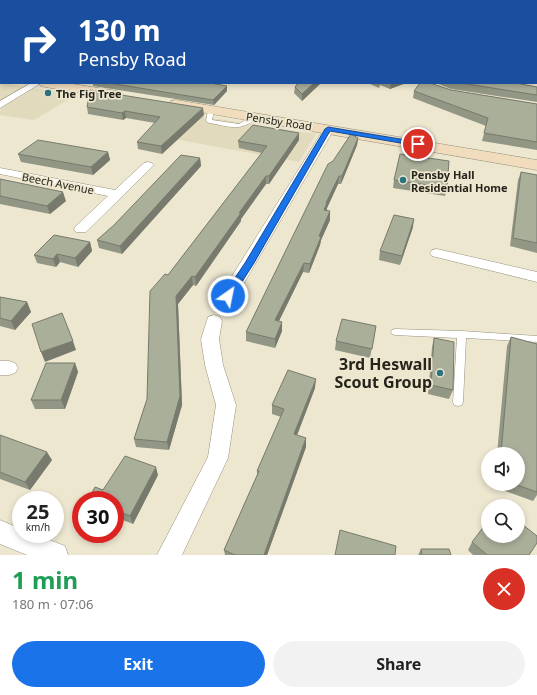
<!DOCTYPE html>
<html lang="en">
<head>
<meta charset="utf-8">
<style>
	:root { --surface:#fff; --page:#f2f2f2; --text:#222; --muted:#767676; --accent:#1a73e8 }
	body { margin:0; font-family:"Noto Sans",sans-serif; background:var(--page); color:var(--text); height:100vh; display:flex; flex-direction:column; font-size:15px; white-space:nowrap }
	* { box-sizing:border-box; margin:0 }
	p { font-size:13px; color:var(--muted) }
	.icon { flex:none; width:22px; height:22px; fill:none; stroke:currentColor; stroke-width:2; stroke-linecap:round; stroke-linejoin:round }
	.map { position:relative; height:555px; overflow:hidden }
	.side { display:flex; flex-direction:column; background:var(--surface); flex:1 }
	.side>* { flex:none }
	.top-card { position:absolute; left:0px; top:0px; width:537px; height:84px; box-shadow:0 2px 6px #0003; background:#1a4fa0; color:#fff; overflow:hidden }
	.controls { position:absolute; left:481px; top:447px; display:grid; gap:8px }
	.controls a { display:grid; place-items:center; width:44px; height:44px; border-radius:50%; background:var(--surface); box-shadow:0 2px 6px #0003; font-size:20px }
	.speed { position:absolute; left:12px; top:491px; display:flex; gap:8px; font-size:20px; font-weight:700; text-align:center }
	.speed>* { display:grid; place-content:center; width:52px; height:52px; border-radius:50%; background:var(--surface); box-shadow:0 2px 6px #0003; line-height:1 }
	.speed small { font-size:10px; font-weight:400 }
	.speed .limit { border:6px solid #d22; background:#fff; color:#111 }
	.pin { position:absolute; display:grid; place-items:center; width:34px; height:34px; color:#fff; margin:-17px; border:2px solid #fff; border-radius:50%; box-shadow:0 1px 4px #0007 }
	.me { position:absolute; width:44px; margin:-22px; rotate:33deg; stroke-linejoin:round; filter:drop-shadow(0 0 3px #0008) }
	.turn { display:flex; align-items:center; gap:14px; height:84px; padding:0 12px; font-size:18px }
	.turn .icon { width:52px; height:52px; stroke-width:2.5 }
	.turn b { display:block; font-size:28px; line-height:34px }
	.round { display:grid; place-items:center; flex:none; width:42px; height:42px; border-radius:21px; background:var(--page) }
	.headline { display:flex; align-items:center; justify-content:space-between; height:68px; padding:0 12px }
	h1 { font-size:24px; font-weight:700; line-height:30px; color:#1e9e55 }
	.button { display:flex; gap:8px; margin-top:auto; padding:8px 12px }
	.button a { flex:1; height:46px; border-radius:24px; background:var(--accent); color:#fff; font-size:16px; font-weight:700; line-height:46px; text-align:center }
	.button a+a { background:var(--page); color:var(--text) }
	.map>svg:first-child { display:block }
</style>
</head>
<body>
<div class="map">
<svg width="537" height="555" viewBox="0 0 537 555">
	<rect width="100%" height="100%" fill="#ede7d0"/>
	<path fill="#e2dabc" d="M0 83H1L76 95 34 120 0 115V111L2 110 0 109Z
		M185 114 316 134 299 162 158 136Z"/>
	<g fill="none" stroke-linecap="round" stroke-linejoin="round">
		<defs>
			<path id="lane" d="M211 108 214 110 212 120 239 124 252 116 257 117C241 133 229 126 209 123L206 121 208 110Z
				M395 329 462 331 537 336V342L466 338 463 402 462 405 458 406 454 405 453 402 457 338 395 335 392 334 391 332 392 330Z"/>
			<path id="street" d="M31 83H41L0 108V101Z
				M329 126 334 129 234 300 228 301 222 300 220 296 222 292 324 129Z
				M148 162 152 163 154 165 152 167 86 232H76L74 229 76 226 108 196 0 174V168L115 190 144 163Z
				M437 249 537 272V282L432 256 430 253 432 250Z
				M214 315 220 317 222 321 219 339 223 365 236 405 228 458 182 555H157L208 457 216 405 205 365 201 339 208 317Z
				M0 361H9L15 363 18 368 15 373 9 375H0Z
				M0 520 21 529V534H34L65 546 68 555H27L0 544Z"/>
			<path id="secondary" d="M0 73H1V81H0Z
				M39 83H67L117 91 121 92 123 95 121 98 117 99 45 87 41 86Z
				M176 100 537 160V170L171 107 170 104 171 101Z"/>
		</defs>
		<use href="#lane" stroke="#97917c" stroke-width="1"/>
		<use href="#street" stroke="#97917c" stroke-width="1"/>
		<use href="#secondary" stroke="#97917c" stroke-width="1"/>
		<use href="#lane" fill="#fff" fill-rule="evenodd"/>
		<use href="#street" fill="#fff" fill-rule="evenodd"/>
		<use href="#secondary" fill="#f1dcbe" fill-rule="evenodd"/>
	</g>
	<path fill="#929684" d="M0 0H93L94 1H1V64H0Z
		M93 83H210L227 91 214 105 93 86Z
		M298 83H321L302 101 294 93 295 87Z
		M368 83H406L390 89 380 85 379 88Z
		M436 83H516L537 87V102L451 89Z
		M451 90 537 104V150L482 141 486 126 413 98 414 91Z
		M87 107 204 115 162 154 138 149 137 142 155 123 126 118 123 120 88 114Z
		M358 138 357 145 341 184H338L327 208V211H330V220L321 240 320 245 309 273 303 272 279 321 282 322V331L275 348 246 341V332L333 161Z
		M299 140 269 184H266L241 219V221L196 286 193 285 178 304 182 405 169 450 136 447 134 439 147 399 168 275 262 153 239 148 238 141Z
		M108 152 110 160 93 175 21 162 18 154Z
		M200 158 201 166 122 254 99 248 97 240Z
		M521 172 537 175V253L510 246 518 180Z
		M0 179 66 201 50 214 0 204Z
		M394 180 447 188 445 196 393 188Z
		M413 227 400 265 379 260 380 251Z
		M90 242 92 251 78 267 60 262 56 267 37 263 34 255Z
		M0 297 27 302 31 312 15 330 0 326Z
		M376 326 370 358 335 350 336 341Z
		M511 337 537 344V495L533 501 494 487V484H518V454H497L507 346Z
		M434 338 453 390 449 399 428 394 432 347Z
		M75 363 78 372 65 409H35L31 400Z
		M315 388 297 435 306 438V447L267 555H225L224 550 257 476V471L281 417 272 414V405Z
		M0 435 52 460 30 490 0 479Z
		M158 475 133 524 115 517V500L103 490Z
		M472 542 529 555H473L468 550Z
		M421 549 451 555H418Z"/>
	<path fill="#777a6c" d="M314 83H321L302 101V94Z
		M391 83H406L390 89Z
		M227 86V91L214 105 213 100Z
		M203 108 204 115 162 154 161 146Z
		M125 111 126 118 123 120 122 113Z
		M299 133V140L269 184V176Z
		M358 138 357 145 341 184 342 176Z
		M108 152 110 160 93 175 91 167Z
		M200 158 201 166 122 254 120 246Z
		M266 176V184L241 219V221L196 286 195 277 239 213Z
		M339 176 338 184 327 208 326 212 324 210 326 203Z
		M63 192 66 201 50 214 47 206Z
		M330 211V220L321 240 320 245 309 273 310 264 319 236Z
		M414 219 413 227 400 265 402 256Z
		M90 242 92 251 78 267 75 258Z
		M57 254 60 262 56 267 53 259Z
		M304 263 303 272 275 329V320Z
		M192 276 193 285 178 304 182 405 169 450 167 442 176 296Z
		M27 302 31 312 15 330 11 321Z
		M282 322V331L275 348V339Z
		M73 341 76 350 45 362 41 352Z
		M75 363 78 372 65 409 61 400Z
		M316 379 315 388 294 443V434Z
		M306 438V447L267 555H264Z
		M47 452 52 460 30 490 25 482Z
		M156 467 158 475 133 524 130 516Z"/>
	<path fill="#aaaf9a" stroke="#777a6c" d="M0 0H93L92 1H1V57H0Z
		M109 83H210L227 86 213 100Z
		M298 83H314L302 94 295 87Z
		M420 83H430L451 90 537 104V142L484 133 488 118 414 91Z
		M461 83H516L537 87V95Z
		M90 90 203 108 161 146 137 142 160 117 125 111 122 113 87 107Z
		M253 125 299 133 269 176H266L239 213H241L195 277 192 276 176 296 180 396 167 442 134 439 147 399 150 291 165 274 168 275 267 146 238 141Z
		M351 134 358 138 342 176H339L326 203H327L324 210 330 211 319 236 321 237 310 264 304 263 275 320 282 322 275 339 246 332 328 164 333 161Z
		M38 140 108 152 91 167 18 154Z
		M400 154 449 161 447 188 394 180Z
		M181 155 200 158 120 246 97 240 114 225Z
		M521 172 537 175V243L513 238Z
		M0 179 63 192 47 206 0 196Z
		M394 215 414 219 402 256 380 251Z
		M54 235 90 242 75 258 57 254 53 259 34 255Z
		M0 297 27 302 11 321 0 318Z
		M62 313 73 341 41 352 32 324Z
		M342 319 376 326 372 349 336 341Z
		M511 337 537 344V492L514 484H518V454H501Z
		M434 338 454 342 453 390 431 385Z
		M46 363H75L61 400H31Z
		M288 370 316 379 294 434 306 438 264 555H235L224 550 259 471H257L284 409 272 405Z
		M0 435 47 452 25 482 0 472Z
		M125 456 156 467 130 516 115 510V500H88L95 487 103 490Z
		M488 521V536H518V521L537 536V543L529 555H487L472 542Z
		M340 530 396 546 395 555H335Z
		M421 549H449L451 555H422Z"/>
	<path fill="#1a73e8" stroke="#114b97" d="M328 127 418 142 421 144 418 146 330 131 254 263 231 299H224L223 296 224 294 245 263 325 129Z"/>
	<g fill="#2a727e" stroke="#ede7d0" stroke-width="1.5">
		<circle cx="48" cy="93" r="4"/>
		<circle cx="403" cy="180" r="4"/>
		<circle cx="440" cy="373" r="4"/>
	</g>
	<g text-anchor="middle" dominant-baseline="central" stroke-width="3.5" stroke-linejoin="round" paint-order="stroke">
		<g font-size="11" font-weight="bold" fill="#27241c" stroke="#ede7d0" text-anchor="start">
			<text x="56" y="93">The Fig Tree</text>
			<text x="411" y="174">Pensby Hall<tspan x="411" dy="13">Residential Home</tspan></text>
		</g>
		<g font-size="11" fill="#27241c" stroke="#ede7d0">
			<text transform="translate(279 121) rotate(9)">Pensby Road</text>
			<text transform="translate(58 183) rotate(11)">Beech Avenue</text>
		</g>
		<g font-size="16" font-weight="bold" fill="#27241c" stroke="#ede7d0" text-anchor="end">
			<text x="432" y="364">3rd Heswall<tspan x="432" dy="18">Scout Group</tspan></text>
		</g>
	</g>
</svg>
<div class="controls">
<a><svg class="icon" aria-label="sound" viewBox="0 0 24 24"><path d="M4 9h4l5-4v14l-5-4H4zM17 9q2 3 0 6"/></svg></a>
<a><svg class="icon" aria-label="search" viewBox="0 0 24 24"><circle cx="10" cy="10" r="6"/><path d="M15 15l6 6"/></svg></a>
</div>
<div class="speed"><div>25<small>km/h</small></div><div class="limit">30</div></div>
<div class="pin" style="left:418px;top:144px;background:#d93025"><svg class="icon" aria-label="arrive" viewBox="0 0 24 24"><path d="M6 21V4h12l-3 4 3 4H6"/></svg></div>
<svg class="me" style="left:228px;top:296px" viewBox="-20 -20 40 40"><circle r="17" fill="#1a73e8" stroke="#fff" stroke-width="3"/><path d="M0-11L8 9 0 5-8 9z" fill="#fff"/></svg>
<div class="top-card">
<div class="turn"><svg class="icon" aria-label="right" viewBox="0 0 24 24"><path d="M7 20v-9h11M14 6l5 5-5 5"/></svg><div><b>130 m</b>Pensby Road</div></div>
</div>
</div>
<section class="side">
<div class="headline"><div><h1>1 min</h1><p>180 m · 07:06</p></div><a class="round" style="background:#d93025;color:#fff"><svg class="icon" aria-label="close" viewBox="0 0 24 24"><path d="M6 6l12 12M18 6L6 18"/></svg></a></div>
<div class="button"><a>Exit</a><a>Share</a></div>
</section>
</body>
</html>
